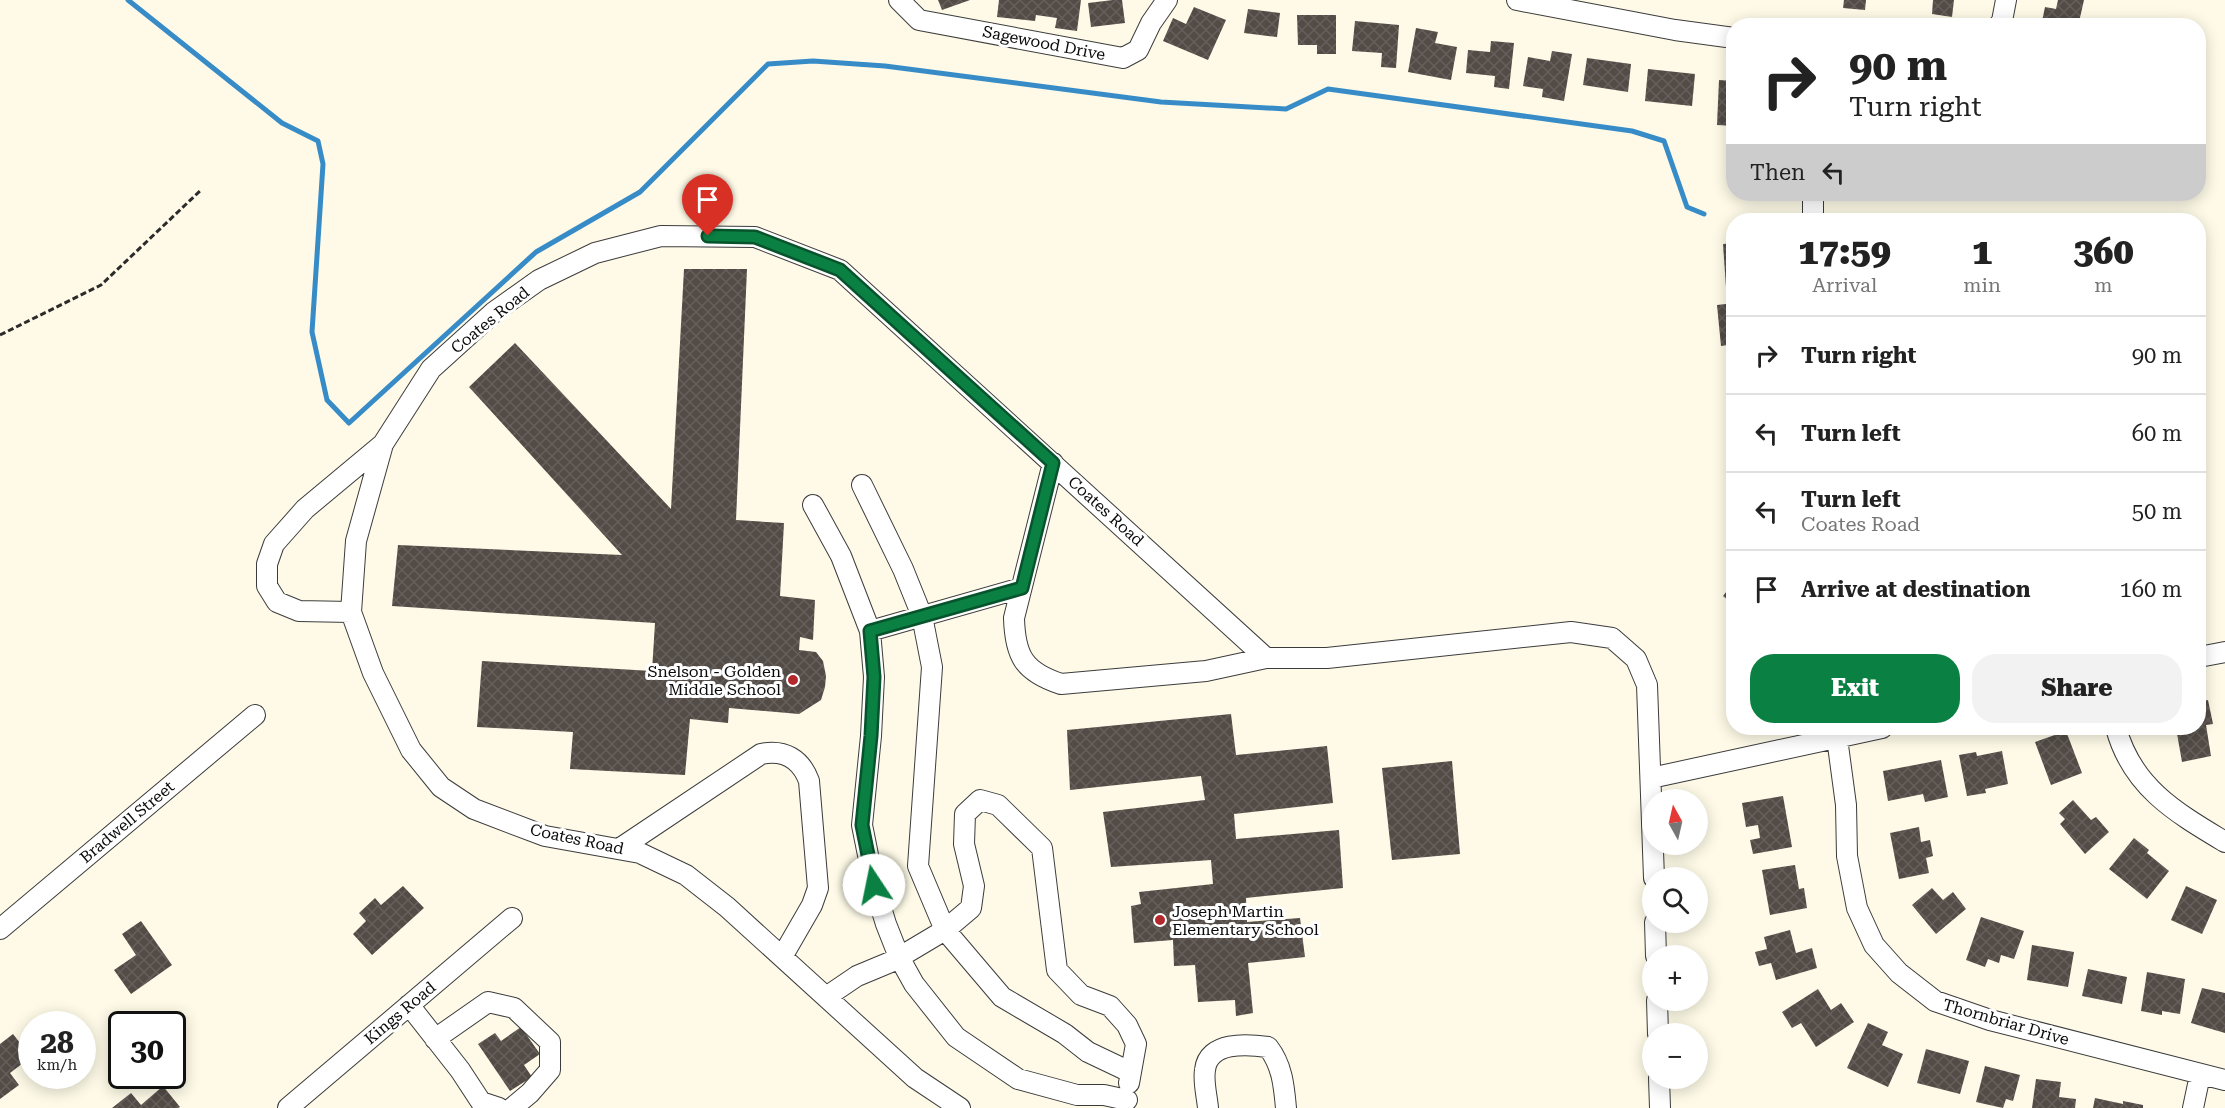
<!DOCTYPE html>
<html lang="en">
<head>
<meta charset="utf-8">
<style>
	:root { --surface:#fff; --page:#f2f2f2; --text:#222; --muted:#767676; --line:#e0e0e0; --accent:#0b8043 }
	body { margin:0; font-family:"Roboto Serif",serif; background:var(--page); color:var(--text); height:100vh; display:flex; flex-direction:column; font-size:22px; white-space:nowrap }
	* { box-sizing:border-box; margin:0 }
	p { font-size:20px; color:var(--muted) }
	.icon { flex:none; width:33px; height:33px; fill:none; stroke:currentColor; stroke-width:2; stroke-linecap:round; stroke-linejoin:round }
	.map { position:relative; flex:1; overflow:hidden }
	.drawer { position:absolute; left:1726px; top:213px; width:480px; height:522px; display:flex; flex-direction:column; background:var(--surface); border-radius:24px; box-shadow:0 3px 15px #0003 }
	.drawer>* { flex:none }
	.guide { position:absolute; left:1726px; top:18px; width:480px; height:183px; border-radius:24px; box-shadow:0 3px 15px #0003; background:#fff; color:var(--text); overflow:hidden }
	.needle { width:39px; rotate:352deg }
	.buttons { position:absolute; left:1642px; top:789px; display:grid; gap:12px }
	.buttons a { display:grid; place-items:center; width:66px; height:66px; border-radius:50%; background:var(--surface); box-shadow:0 3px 15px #0003; font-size:30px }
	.speed { position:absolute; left:18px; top:1011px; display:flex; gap:12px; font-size:30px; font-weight:700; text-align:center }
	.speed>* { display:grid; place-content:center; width:78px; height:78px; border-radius:50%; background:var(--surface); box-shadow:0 3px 15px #0003; line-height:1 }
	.speed small { font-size:15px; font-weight:400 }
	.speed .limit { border:3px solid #111; border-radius:9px; background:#fff; color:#111 }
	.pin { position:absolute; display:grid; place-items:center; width:51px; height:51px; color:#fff; margin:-62px -26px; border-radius:50% 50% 50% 0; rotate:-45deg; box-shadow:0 0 6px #0007 }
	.pin .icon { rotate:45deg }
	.me { position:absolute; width:66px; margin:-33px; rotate:349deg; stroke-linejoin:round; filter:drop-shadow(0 0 4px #0008) }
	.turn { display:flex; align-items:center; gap:21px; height:126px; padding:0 24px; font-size:27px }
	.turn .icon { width:78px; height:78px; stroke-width:2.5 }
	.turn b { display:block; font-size:42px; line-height:51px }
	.then { display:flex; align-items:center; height:57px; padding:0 24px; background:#0003; gap:12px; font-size:22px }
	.eta { display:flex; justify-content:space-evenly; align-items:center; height:102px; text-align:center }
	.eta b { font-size:36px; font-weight:800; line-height:42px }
	.button { display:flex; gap:12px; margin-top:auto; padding:12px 24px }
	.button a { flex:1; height:69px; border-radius:24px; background:var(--accent); color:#fff; font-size:24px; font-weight:800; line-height:69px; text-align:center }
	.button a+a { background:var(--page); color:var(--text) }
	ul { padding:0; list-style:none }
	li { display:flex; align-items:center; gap:18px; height:78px; padding:0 24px; border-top:2px solid var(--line) }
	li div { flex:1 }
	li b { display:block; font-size:22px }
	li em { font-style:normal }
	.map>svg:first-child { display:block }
</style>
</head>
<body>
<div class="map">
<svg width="2225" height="1108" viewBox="0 0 2225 1108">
	<defs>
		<pattern id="building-cross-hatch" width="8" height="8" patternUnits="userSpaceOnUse" patternTransform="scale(1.5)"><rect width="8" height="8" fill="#524b46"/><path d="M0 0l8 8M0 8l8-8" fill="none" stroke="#66605c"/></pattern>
	</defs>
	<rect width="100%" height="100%" fill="#fefae7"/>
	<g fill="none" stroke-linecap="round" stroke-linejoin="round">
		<path stroke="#378cc8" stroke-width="5" d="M128 0 282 123 318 141 323 164 312 332 327 400 349 423 536 252 640 192 768 64 813 61 885 66 1161 102 1286 109 1328 89 1632 131 1664 141 1687 207 1704 214"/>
	</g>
	<path fill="url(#building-cross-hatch)" d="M938 0H970L942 10Z
		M999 0H1081L1077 31 1055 28 1057 18 1036 15 1035 21 997 17Z
		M1113 0H1122L1125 23 1091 27 1088 3Z
		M1844 0H1866L1865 10 1843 8Z
		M1933 0H1954L1952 17 1932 14Z
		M2058 0H2084L2079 22 2090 26H2041L2045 7 2056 9Z
		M1194 7 1226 20 1208 60 1163 41 1173 18 1186 24Z
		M1248 9 1280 13 1277 37 1244 33Z
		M1297 15H1336V54H1317V45H1298Z
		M1355 21 1399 25 1396 68 1381 67 1382 53 1352 51Z
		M1416 28 1438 32 1435 43 1457 47 1451 80 1408 72Z
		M1491 41 1514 43 1509 89 1494 87 1495 76 1466 73 1468 50 1490 52Z
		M1552 51 1572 54 1564 101 1542 97 1543 89 1523 86 1528 57 1550 61Z
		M1587 58 1631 64 1628 92 1583 85Z
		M1648 69 1695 74 1692 106 1645 101Z
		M1719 80 1734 81V126L1717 125Z
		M1734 243V287H1726L1723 244Z
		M684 269H747L736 520 784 523 780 596 815 600 813 640 800 637 799 650 816 652 823 661 826 676 825 687 821 700 799 714 729 708 728 723 690 719 685 775 570 769 573 732 477 727 482 661 652 671 655 623 392 606 398 545 622 555 469 387 515 343 671 509Z
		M1734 303V344L1721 346 1717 305Z
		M1734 582V605L1723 596Z
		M1734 675V715H1733L1726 677Z
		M2208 700 2213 724 2206 725 2211 756 2182 762 2176 728H2199V702Z
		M1231 714 1236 755 1327 746 1333 803 1234 814 1236 839 1339 830 1343 888 1246 898 1247 922 1300 918 1305 957 1248 963 1253 1013 1236 1016 1235 1000 1198 1002 1195 965 1174 966 1173 940 1134 943 1131 906 1141 904 1139 892 1213 884 1211 860 1111 867 1103 812 1205 800 1201 776 1070 790 1067 730Z
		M2066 731 2082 773 2051 785 2035 742Z
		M2002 751 2008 784 1985 789 1986 793 1967 796 1959 755 1976 752 1977 756Z
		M1941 760 1948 797 1925 802 1923 794 1888 801 1883 771Z
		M1452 761 1460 854 1392 860 1382 768Z
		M1783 796 1792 847 1753 854 1750 840 1760 838 1758 825 1746 827 1742 803Z
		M2073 800 2091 820 2096 817 2109 832 2085 854 2060 824 2065 819 2059 813Z
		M1919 827 1921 842 1930 840 1933 856 1926 858 1929 873 1899 879 1890 833Z
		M2134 838 2149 850 2147 853 2169 871 2147 899 2109 869Z
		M1795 865 1799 889 1804 888 1807 908 1770 915 1762 870Z
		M403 886 424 908 372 955 353 934 366 921 359 913 375 898 381 905Z
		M2186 886 2217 900 2202 934 2171 920Z
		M1932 888 1943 900 1953 892 1966 909 1936 934 1912 905Z
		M1981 917 2024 931 2014 959 2001 955 1999 963 1988 959 1985 967 1966 960Z
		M141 921 172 965 131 994 114 970 136 955 122 934Z
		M1790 930 1796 953 1812 948 1817 968 1776 980 1771 963 1759 966 1755 952 1767 949 1764 937Z
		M2032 945 2074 952 2068 987 2027 980Z
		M2088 969 2127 977 2122 1004 2082 996Z
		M2147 972 2185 979 2180 1014 2162 1011V1015L2141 1011Z
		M2202 988 2225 993V1033L2191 1023Z
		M1818 989 1831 1010 1841 1003 1854 1022 1816 1047 1801 1023 1792 1028 1782 1012Z
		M1868 1023 1888 1032 1882 1045 1903 1054 1888 1087 1847 1068Z
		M521 1027 540 1054 524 1065 532 1077 510 1091 478 1044 495 1033 501 1041Z
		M13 1034 31 1057 10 1073 19 1085 0 1099V1044Z
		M1926 1049 1969 1061 1960 1094 1917 1083Z
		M1985 1066 2020 1075 2013 1101 2006 1099 2003 1108 1976 1102Z
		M2036 1079 2061 1082 2059 1097 2076 1099 2075 1108H2032Z
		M163 1086 180 1107 178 1108H112L131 1093 141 1105Z
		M2095 1098 2123 1104V1101L2143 1105V1108H2093Z"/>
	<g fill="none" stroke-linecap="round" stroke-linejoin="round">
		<defs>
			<path id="minor" d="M899 0 919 20 1123 58 1138 50 1151 23 1167 0
				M1517 0 1675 30 1734 38
				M1998 26 2002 21 2006 0
				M1813 194V220
				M1053 463 1014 618C1015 656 1024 672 1061 684L1206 671 1266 658
				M862 485 903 569 922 616 932 667 918 866 945 930 1002 997 1065 1034 1088 1052 1130 1072
				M813 505 841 556 870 631 874 677 871 736 862 825 874 885 886 924 899 957 914 984 956 1037 1018 1079 1077 1095H1104L1127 1100
				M351 612 299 611 277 602 267 586V564L274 544 305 509 383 444
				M870 631 1021 588
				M2199 657 2225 652
				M2116 728C2132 787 2175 812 2225 842
				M1837 738 1846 805 1847 856 1857 908 1874 945 1899 973 1935 1001 1990 1020 2225 1080
				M1651 778 1882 728
				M619 849 761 754C784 749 801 759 809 781L818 888 812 905 782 957
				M1655 922 1656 956
				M0 929 255 715
				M826 997 857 976 893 961 945 930 971 908 974 886 964 844 965 814 980 800 998 805 1042 848 1057 970 1081 995 1110 1006 1127 1025 1136 1044 1129 1083
				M1657 1000 1658 1034
				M409 1005 460 1070 481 1102 499 1108
				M435 1039 488 1002 514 1008 550 1042V1070L530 1093 512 1108
				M1659 1078 1660 1108
				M288 1108 512 918
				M960 1108 915 1078 727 907 686 875 640 853 545 836 474 809 441 787 411 750 373 673 351 612 356 541 383 444 431 369 494 312 539 280 595 253 661 236 755 237 840 270 1266 658H1327L1571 632 1612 638 1636 659 1647 685 1654 878
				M1208 1108C1207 1096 1203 1082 1205 1070 1208 1041 1247 1044 1268 1047 1282 1065 1284 1085 1286 1108
				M2193 1108 2200 1075"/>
		</defs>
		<use href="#minor" stroke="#3c3c3c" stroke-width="22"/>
		<path stroke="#2b2b2b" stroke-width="3" stroke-dasharray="6 3" stroke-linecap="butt" d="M0 335 101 285 201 190"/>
		<use href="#minor" stroke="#fff" stroke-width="20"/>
	</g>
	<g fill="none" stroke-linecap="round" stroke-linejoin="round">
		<defs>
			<path id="route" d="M708 236 755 237 840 270 1053 463 1022 588 870 631 874 677 871 736 862 825 874 885"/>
		</defs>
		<use href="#route" stroke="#07532c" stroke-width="15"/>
		<use href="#route" stroke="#0b8043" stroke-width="10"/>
	</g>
	<g fill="#b4272c" stroke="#fff" stroke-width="2">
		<circle cx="793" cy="680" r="6"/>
		<circle cx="1160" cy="920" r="6"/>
	</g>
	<g text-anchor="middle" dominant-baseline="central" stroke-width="6" stroke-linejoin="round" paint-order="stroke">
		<g font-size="16" fill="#090909" stroke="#fff">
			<text transform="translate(1044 43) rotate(11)">Sagewood Drive</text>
			<text transform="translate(490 320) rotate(-39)">Coates Road</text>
			<text transform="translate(1106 511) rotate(42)">Coates Road</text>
			<text transform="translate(127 822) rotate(-40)">Bradwell Street</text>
			<text transform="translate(577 839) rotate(12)">Coates Road</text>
			<text transform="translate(400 1013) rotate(-40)">Kings Road</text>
			<text transform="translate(2006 1022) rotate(16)">Thornbriar Drive</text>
		</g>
		<g font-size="16" fill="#090909" stroke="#fff" text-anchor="end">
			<text x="781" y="671">Snelson - Golden<tspan x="781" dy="18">Middle School</tspan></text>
			<text x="1172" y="911" text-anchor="start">Joseph Martin<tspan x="1172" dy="18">Elementary School</tspan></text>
		</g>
	</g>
</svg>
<div class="buttons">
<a><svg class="needle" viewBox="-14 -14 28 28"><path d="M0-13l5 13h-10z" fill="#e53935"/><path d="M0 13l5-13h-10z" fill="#767676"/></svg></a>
<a><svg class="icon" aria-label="search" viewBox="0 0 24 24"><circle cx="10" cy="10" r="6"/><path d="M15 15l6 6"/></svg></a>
<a>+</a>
<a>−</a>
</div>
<div class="speed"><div>28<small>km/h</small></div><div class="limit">30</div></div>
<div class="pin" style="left:708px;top:236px;background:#d93025"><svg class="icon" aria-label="arrive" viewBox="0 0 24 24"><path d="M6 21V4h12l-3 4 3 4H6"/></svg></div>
<svg class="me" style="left:874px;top:885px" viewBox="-20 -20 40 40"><circle r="19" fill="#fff"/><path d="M0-13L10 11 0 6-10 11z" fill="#0b8043"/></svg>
<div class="guide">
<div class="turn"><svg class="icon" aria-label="right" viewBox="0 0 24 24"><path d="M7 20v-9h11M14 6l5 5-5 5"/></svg><div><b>90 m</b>Turn right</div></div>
<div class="then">Then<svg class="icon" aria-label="left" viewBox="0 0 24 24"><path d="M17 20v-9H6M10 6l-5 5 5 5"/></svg></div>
</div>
<section class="drawer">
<div class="eta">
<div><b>17:59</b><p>Arrival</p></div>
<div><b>1</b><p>min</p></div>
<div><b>360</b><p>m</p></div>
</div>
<ul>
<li><svg class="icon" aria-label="right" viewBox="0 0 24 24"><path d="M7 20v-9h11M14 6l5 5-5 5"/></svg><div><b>Turn right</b></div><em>90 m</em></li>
<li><svg class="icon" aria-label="left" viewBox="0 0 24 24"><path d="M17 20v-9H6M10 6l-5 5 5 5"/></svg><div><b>Turn left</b></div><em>60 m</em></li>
<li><svg class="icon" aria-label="left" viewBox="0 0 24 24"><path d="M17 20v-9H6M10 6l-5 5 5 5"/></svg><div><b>Turn left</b><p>Coates Road</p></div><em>50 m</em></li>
<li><svg class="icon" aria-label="arrive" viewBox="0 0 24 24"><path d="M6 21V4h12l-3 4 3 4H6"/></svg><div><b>Arrive at destination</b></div><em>160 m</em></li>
</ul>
<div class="button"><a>Exit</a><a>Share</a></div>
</section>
</div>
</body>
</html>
